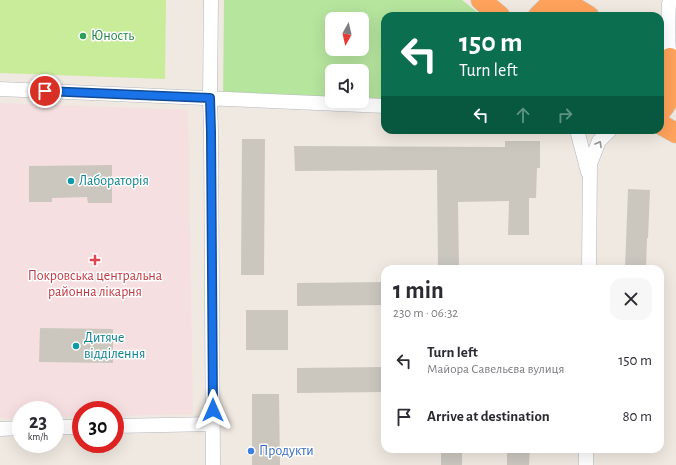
<!DOCTYPE html>
<html lang="en">
<head>
<meta charset="utf-8">
<style>
	:root { --surface:#fff; --page:#f7f7f7; --text:#2b2b33; --muted:#7c7c81 }
	body { margin:0; font-family:"Alegreya Sans",sans-serif; background:var(--page); color:var(--text); height:100vh; display:flex; flex-direction:column; font-size:15px; white-space:nowrap }
	* { box-sizing:border-box; margin:0 }
	p { font-size:13px; color:var(--muted) }
	.icon { flex:none; width:22px; height:22px; fill:none; stroke:currentColor; stroke-width:2; stroke-linecap:round; stroke-linejoin:round }
	.map { position:relative; flex:1; overflow:hidden }
	.details { position:absolute; left:381px; top:265px; width:283px; height:188px; display:flex; flex-direction:column; background:var(--surface); border-radius:12px; box-shadow:0 4px 16px #0002 }
	.details>* { flex:none }
	.guide { position:absolute; left:381px; top:12px; width:283px; height:122px; border-radius:12px; box-shadow:0 4px 16px #0002; background:#0b6e4f; color:#fff; overflow:hidden }
	.needle { width:26px; rotate:188deg }
	.controls { position:absolute; left:325px; top:12px; display:grid; gap:8px }
	.controls a { display:grid; place-items:center; width:44px; height:44px; border-radius:8px; background:var(--surface); box-shadow:0 4px 16px #0002; font-size:20px }
	.speed { position:absolute; left:12px; top:401px; display:flex; gap:8px; font-size:20px; font-weight:700; text-align:center }
	.speed>* { display:grid; place-content:center; width:52px; height:52px; border-radius:50%; background:var(--surface); box-shadow:0 4px 16px #0002; line-height:1 }
	.speed small { font-size:10px; font-weight:400 }
	.speed .limit { border:6px solid #d22; background:#fff; color:#111 }
	.pin { position:absolute; display:grid; place-items:center; width:34px; height:34px; color:#fff; margin:-17px; border:2px solid #fff; border-radius:50%; box-shadow:0 1px 4px #0007 }
	.me { position:absolute; width:44px; margin:-22px; rotate:0deg; stroke-linejoin:round; filter:drop-shadow(0 0 3px #0008) }
	.turn { display:flex; align-items:center; gap:14px; height:84px; padding:0 12px; font-size:18px }
	.turn .icon { width:52px; height:52px; stroke-width:2.5 }
	.turn b { display:block; font-size:28px; line-height:34px }
	.lanes { display:flex; align-items:center; height:38px; padding:0 12px; background:#0003; justify-content:center; gap:20px; direction:ltr }
	.lanes .off { opacity:.35 }
	.round { display:grid; place-items:center; flex:none; width:42px; height:42px; border-radius:12px; background:var(--page) }
	.head { display:flex; align-items:center; justify-content:space-between; height:68px; padding:0 12px }
	h1 { font-size:24px; font-weight:600; line-height:30px }
	ul { padding:0; list-style:none }
	li { display:flex; align-items:center; gap:12px; height:56px; padding:0 12px }
	li div { flex:1 }
	li b { display:block; font-size:15px }
	li em { font-style:normal }
	.map>svg:first-child { display:block }
</style>
</head>
<body>
<div class="map">
<svg width="676" height="465" viewBox="0 0 676 465">
	<rect width="100%" height="100%" fill="#efe9e1"/>
	<path fill="#f5dfe0" d="M0 103 188 110 193 414 115 416V410H81V416L55 417V410H21V418H0Z"/>
	<path fill="#b6e59e" fill-rule="evenodd" d="M224 0H462L482 16H385V105L223 98ZM332 19H362V49H332ZM332 71H362V101H332Z"/>
	<path fill="#c9ec9a" d="M0 0H166L165 79 0 73Z"/>
	<path fill="#cbc7bf" d="M242 139H265L264 275H241Z
		M505 141H540V168H537L536 198H529V235H508L509 201 458 202 459 269H438L437 170 295 171 294 146 505 147Z
		M112 165V203H88L87 197 52 198V202H29V166Z
		M628 189 650 190 648 238H647L646 269H625Z
		M385 282V305L297 306V283Z
		M246 310H288V350H246Z
		M40 328 113 329V363L39 362Z
		M385 367V392L297 393V368Z
		M252 394H279L280 465H252Z
		M441 449H462V465H441Z
		M507 449H530L529 465H507Z"/>
	<g fill="none" stroke-linecap="round" stroke-linejoin="round">
		<defs>
			<path id="minor" d="M211 0 210 98 211 133 213 465
				M670 58C667 40 668 23 669 4L671 0
				M0 89 385 106
				M577 130 588 172
				M589 269 590 164 599 141 610 130
				M115 426 213 424
				M55 427H81
				M0 429 21 428
				M586 465V449"/>
			<path id="highway" d="M481 0 500 16
				M538 16 547 7 560 3 574 7 589 16
				M660 112C676 94 673 80 670 58
				M660 124 676 133"/>
		</defs>
		<use href="#minor" stroke="#b4b7c1" stroke-width="15"/>
		<use href="#highway" stroke="#c9c9c9" stroke-width="21"/>
		<use href="#minor" stroke="#fff" stroke-width="14"/>
		<use href="#highway" stroke="#ffa35c" stroke-width="20"/>
	</g>
	<defs><path id="oneway-chevron" d="M-2-3.5L2.5 0L-2 3.5" fill="none" stroke-width="1.6" stroke-linecap="round" stroke-linejoin="round"/></defs>
	<use stroke="#969696" href="#oneway-chevron" transform="translate(599 144) rotate(-61)"/>
	<g fill="none" stroke-linecap="round" stroke-linejoin="round">
		<defs>
			<path id="route" d="M45 91 210 98 211 133 213 410"/>
		</defs>
		<use href="#route" stroke="#114b97" stroke-width="10"/>
		<use href="#route" stroke="#1a73e8" stroke-width="7"/>
	</g>
	<circle fill="#2e9e5b" stroke="#fff" stroke-width="1.5" cx="83" cy="36" r="4"/>
	<g fill="#0f9aa8" stroke="#fff" stroke-width="1.5">
		<circle cx="71" cy="181" r="4"/>
		<circle cx="76" cy="346" r="4"/>
	</g>
	<path fill="#e0444e" stroke="#fff" stroke-width="1.5" d="M93 254h4v4h4v4h-4v4h-4v-4h-4v-4h4z"/>
	<circle fill="#3f7fe0" stroke="#fff" stroke-width="1.5" cx="251" cy="451" r="4"/>
	<g text-anchor="middle" dominant-baseline="central" stroke-width="3" stroke-linejoin="round" paint-order="stroke">
		<g font-size="14" fill="#27864d" stroke="#fff" text-anchor="start">
			<text x="91" y="36">Юность</text>
		</g>
		<g font-size="14" fill="#0d838f" stroke="#fff" text-anchor="start">
			<text x="79" y="181">Лабораторія</text>
			<text x="84" y="338">Дитяче<tspan x="84" dy="16">відділення</tspan></text>
		</g>
		<g font-size="14" fill="#be3a42" stroke="#fff">
			<text x="95" y="276">Покровська центральна<tspan x="95" dy="16">районна лікарня</tspan></text>
		</g>
		<g font-size="14" fill="#366cbe" stroke="#fff" text-anchor="start">
			<text x="259" y="451">Продукти</text>
		</g>
	</g>
</svg>
<div class="controls">
<a><svg class="needle" viewBox="-14 -14 28 28"><path d="M0-13l5 13h-10z" fill="#e53935"/><path d="M0 13l5-13h-10z" fill="#7c7c81"/></svg></a>
<a><svg class="icon" aria-label="sound" viewBox="0 0 24 24"><path d="M4 9h4l5-4v14l-5-4H4zM17 9q2 3 0 6"/></svg></a>
</div>
<div class="speed"><div>23<small>km/h</small></div><div class="limit">30</div></div>
<div class="pin" style="left:45px;top:91px;background:#d93025"><svg class="icon" aria-label="arrive" viewBox="0 0 24 24"><path d="M6 21V4h12l-3 4 3 4H6"/></svg></div>
<svg class="me" style="left:213px;top:410px" viewBox="-20 -20 40 40"><path d="M0-17L14 15 0 8-14 15z" fill="#1a73e8" stroke="#fff" stroke-width="4"/></svg>
<div class="guide">
<div class="turn"><svg class="icon" aria-label="left" viewBox="0 0 24 24"><path d="M17 20v-9H6M10 6l-5 5 5 5"/></svg><div><b>150 m</b>Turn left</div></div>
<div class="lanes"><svg class="icon" aria-label="left" viewBox="0 0 24 24"><path d="M17 20v-9H6M10 6l-5 5 5 5"/></svg><svg class="icon off" aria-label="ahead" viewBox="0 0 24 24"><path d="M12 20V5M6 11l6-6 6 6"/></svg><svg class="icon off" aria-label="right" viewBox="0 0 24 24"><path d="M7 20v-9h11M14 6l5 5-5 5"/></svg></div>
</div>
<section class="details">
<div class="head"><div><h1>1 min</h1><p>230 m · 06:32</p></div><a class="round"><svg class="icon" aria-label="close" viewBox="0 0 24 24"><path d="M6 6l12 12M18 6L6 18"/></svg></a></div>
<ul>
<li><svg class="icon" aria-label="left" viewBox="0 0 24 24"><path d="M17 20v-9H6M10 6l-5 5 5 5"/></svg><div><b>Turn left</b><p>Майора Савельєва вулиця</p></div><em>150 m</em></li>
<li><svg class="icon" aria-label="arrive" viewBox="0 0 24 24"><path d="M6 21V4h12l-3 4 3 4H6"/></svg><div><b>Arrive at destination</b></div><em>80 m</em></li>
</ul>
</section>
</div>
</body>
</html>
